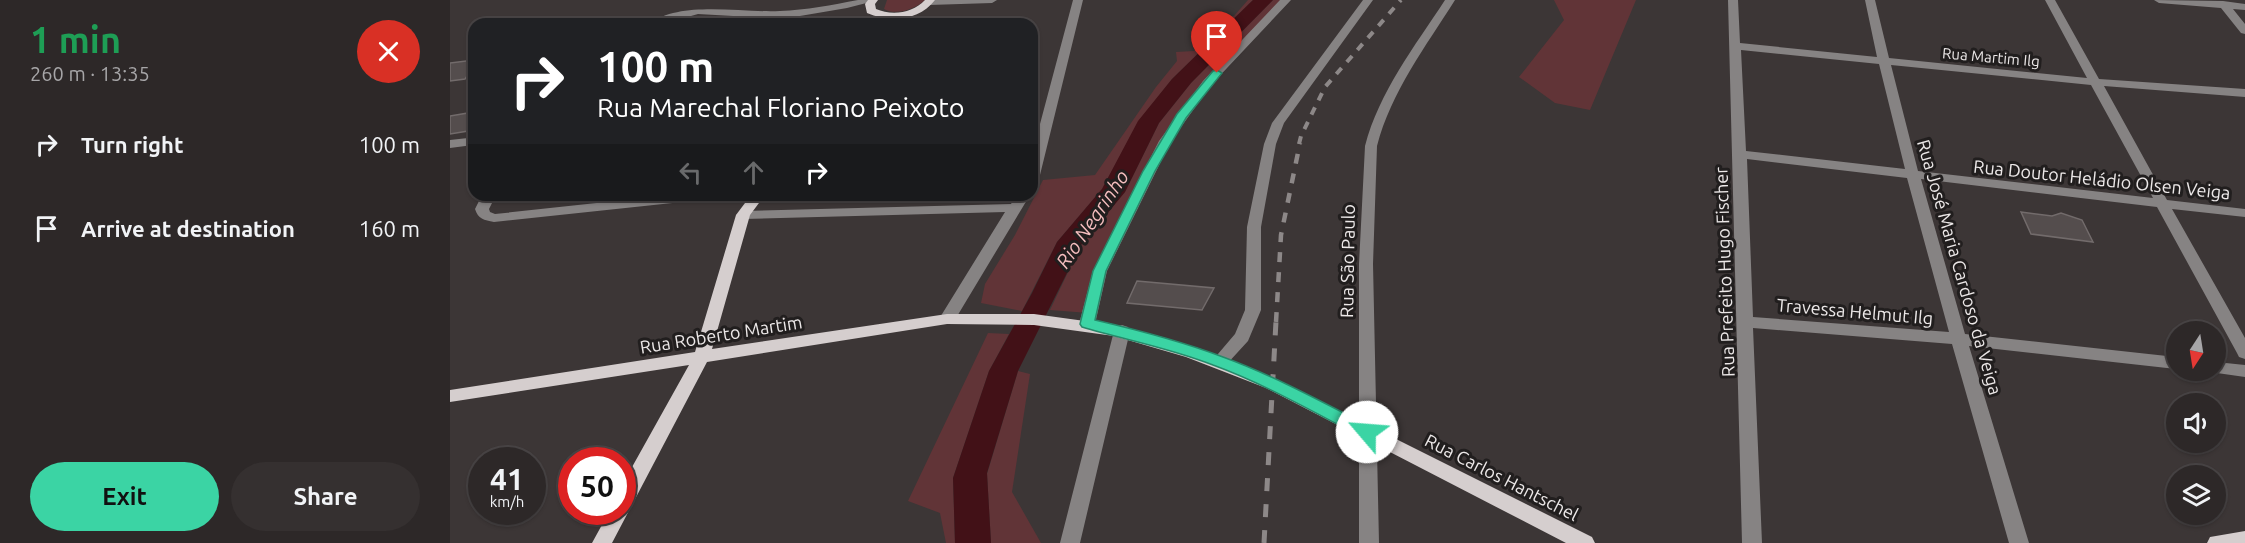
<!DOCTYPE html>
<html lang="en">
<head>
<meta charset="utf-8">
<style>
	:root { --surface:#2d2828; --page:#353030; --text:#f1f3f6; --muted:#a7a6a8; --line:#484445; --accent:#3bd4a4 }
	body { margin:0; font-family:Ubuntu,sans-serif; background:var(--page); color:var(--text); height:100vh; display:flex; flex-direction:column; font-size:22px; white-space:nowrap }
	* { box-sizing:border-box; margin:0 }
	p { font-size:20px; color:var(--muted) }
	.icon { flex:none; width:33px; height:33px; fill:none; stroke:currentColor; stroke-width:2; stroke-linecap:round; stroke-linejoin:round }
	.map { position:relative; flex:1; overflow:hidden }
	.side { display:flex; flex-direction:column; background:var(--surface); width:450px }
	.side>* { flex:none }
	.hud { position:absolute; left:18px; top:18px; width:570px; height:183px; border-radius:18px; box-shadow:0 2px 4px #0004,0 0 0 2px var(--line); background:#202124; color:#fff; overflow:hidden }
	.needle { width:39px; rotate:192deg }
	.fabs { position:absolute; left:1716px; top:321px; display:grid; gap:12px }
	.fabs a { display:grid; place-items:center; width:60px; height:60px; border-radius:50%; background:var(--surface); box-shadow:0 2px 4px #0004,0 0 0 2px var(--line); font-size:30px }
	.speed { position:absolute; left:18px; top:447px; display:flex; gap:12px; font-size:30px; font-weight:700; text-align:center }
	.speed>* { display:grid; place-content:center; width:78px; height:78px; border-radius:50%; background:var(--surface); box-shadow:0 2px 4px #0004,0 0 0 2px var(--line); line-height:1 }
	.speed small { font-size:15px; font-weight:400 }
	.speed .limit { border:9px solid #d22; background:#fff; color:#111 }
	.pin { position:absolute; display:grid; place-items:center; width:51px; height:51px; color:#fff; margin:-62px -26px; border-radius:50% 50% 50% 0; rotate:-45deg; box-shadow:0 0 6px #0007 }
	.pin .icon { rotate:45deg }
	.me { position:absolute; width:66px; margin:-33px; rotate:297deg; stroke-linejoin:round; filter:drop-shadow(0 0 4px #0008) }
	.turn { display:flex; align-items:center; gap:21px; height:126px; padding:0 30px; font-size:27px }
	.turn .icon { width:78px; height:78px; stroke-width:2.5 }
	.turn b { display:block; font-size:42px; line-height:51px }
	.lanes { display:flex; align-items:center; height:57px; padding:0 30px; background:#0003; justify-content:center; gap:30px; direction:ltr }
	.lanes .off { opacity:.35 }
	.round { display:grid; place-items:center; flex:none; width:63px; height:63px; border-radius:32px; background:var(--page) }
	.summary { display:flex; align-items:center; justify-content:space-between; height:102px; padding:0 30px }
	h1 { font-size:36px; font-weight:600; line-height:45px; color:#1e9e55 }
	.primary-button { display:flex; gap:12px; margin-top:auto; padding:12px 30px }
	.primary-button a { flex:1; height:69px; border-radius:36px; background:var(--accent); color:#111; font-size:24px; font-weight:600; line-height:69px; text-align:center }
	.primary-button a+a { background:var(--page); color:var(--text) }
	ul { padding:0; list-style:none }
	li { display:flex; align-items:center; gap:18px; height:84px; padding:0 30px }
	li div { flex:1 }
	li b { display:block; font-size:22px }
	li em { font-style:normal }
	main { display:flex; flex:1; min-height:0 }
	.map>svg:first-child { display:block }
</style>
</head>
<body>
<main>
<section class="side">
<div class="summary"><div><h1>1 min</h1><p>260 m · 13:35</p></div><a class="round" style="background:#d93025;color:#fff"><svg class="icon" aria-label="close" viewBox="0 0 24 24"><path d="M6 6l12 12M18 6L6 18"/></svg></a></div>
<ul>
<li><svg class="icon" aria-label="right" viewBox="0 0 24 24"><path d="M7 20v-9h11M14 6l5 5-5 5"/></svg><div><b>Turn right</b></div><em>100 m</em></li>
<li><svg class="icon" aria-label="arrive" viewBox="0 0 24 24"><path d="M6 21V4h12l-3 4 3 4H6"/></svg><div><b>Arrive at destination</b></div><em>160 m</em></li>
</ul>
<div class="primary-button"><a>Exit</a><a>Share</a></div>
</section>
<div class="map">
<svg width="1795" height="543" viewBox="0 0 1795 543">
	<rect width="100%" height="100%" fill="#3c3636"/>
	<path fill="#613437" d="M437 0H475C466 9 446 16 434 9Z
		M798 0H803L722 79 689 121 652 189 607 242 572 311 531 303 535 284 565 235 593 180 645 175 706 87 727 61 726 52 744 51 774 16H784Z
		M823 0H836L757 83 699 171 639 313 600 310 631 245 675 192 709 123 741 83Z
		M1104 0H1186L1140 110 1105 103 1069 77 1114 20Z
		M538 333 559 334 539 371 503 478 505 543H496L490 513 458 501Z
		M568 371 580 374 562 492 591 543H541L537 474Z"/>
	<path fill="#421117" d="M803 0H823L741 83 709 123 675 192 631 245 568 371 537 473 541 543H505L503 478 539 371 582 293 607 242 652 189 688 121 722 79Z"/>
	<path fill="#544d4d" stroke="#726b6b" stroke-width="1.5" d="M24 60V66L15 79 0 81V63Z
		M24 112V130L0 134V116Z
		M1571 212 1602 216 1611 213 1632 220 1643 242 1581 234Z
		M687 281 764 288 752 310 677 303Z"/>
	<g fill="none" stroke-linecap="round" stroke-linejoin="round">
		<path fill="#868383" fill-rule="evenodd" d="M408 0H428L397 8 344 17 317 18 248 14 213 24H199C230 0 291 13 330 11 356 10 382 5 408 0Z
			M475 0H547L542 3 479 5 475 4Z
			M623 0H633L589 179 582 183V154Z
			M830 0H841L761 85 721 141 657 271 645 324 643 328H631L629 324 643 271 709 141 753 81Z
			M913 0H923L834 123 826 144 811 227V310L798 341 776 365H764L762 361 785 334 795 310 797 227 814 144 822 123Z
			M995 0H1005C976 46 941 92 927 146L923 264 929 543H909V264L915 146C929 92 965 46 995 0Z
			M1278 0H1288L1290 43 1427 57 1415 0H1425L1439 58 1637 78 1595 0H1605L1649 79 1795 89V97L1654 86 1717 200 1795 209V217L1722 209 1795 338V359L1789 357 1787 353 1707 207 1471 179 1515 334 1726 357V369L1519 346 1579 543H1559L1502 344 1303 328 1312 543H1292ZM1291 50 1429 64 1455 169 1296 151ZM1441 65 1641 85 1703 198 1468 171ZM1297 159 1457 178 1499 332 1303 317Z
			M1704 0 1773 1 1795 4V10L1783 9 1795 24V34L1791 33 1771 8 1709 3Z
			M18 138 23 139V145L0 148V140Z
			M32 195H46L39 209 40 212 45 214 221 195H267L260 199 44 222C34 220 28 219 25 209Z
			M566 195H580L503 323H491L489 319 555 212 293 219 286 215 293 211 561 204Z
			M672 325 678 327 680 331 630 543H610L664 331 666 327Z
			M1766 362 1795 365V377L1760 372 1759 370H1766Z"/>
		<path fill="#d5cece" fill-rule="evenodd" d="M418 0H428L425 4 426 9C442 16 463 13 475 0H485C469 21 440 23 417 13L415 4Z
			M301 195H315L300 215 262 349 497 314H584L664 325 748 348 828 380 1142 537 1145 543H1116L816 388 736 357 664 336 584 325 497 324 257 362 162 543H142L159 512H172V485L239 365 0 402V390L245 352 286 215Z
			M1795 531V543H1757L1760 537Z"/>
		<path stroke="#8d8888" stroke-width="4" stroke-dasharray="8 8" stroke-linecap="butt" d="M849 144 851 136 875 87 951 0"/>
		<path stroke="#8d8888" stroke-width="4.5" stroke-dasharray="10 10" stroke-linecap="butt" d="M826 322 831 235 850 143"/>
		<path stroke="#8d8888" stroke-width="5" stroke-dasharray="13 13" stroke-linecap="butt" d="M814 543 826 321"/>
	</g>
	<path fill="#3bd4a4" stroke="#268a6b" stroke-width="1.5" d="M767 70 772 73 736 118 705 171 656 271 645 320C688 330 731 341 773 357 825 376 874 403 923 428L925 432 923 437 917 438 912 437C863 412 815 384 763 365 720 348 676 340 632 327L630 324 643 271 693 171 727 114 763 71Z"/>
	<g text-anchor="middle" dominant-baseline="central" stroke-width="6" stroke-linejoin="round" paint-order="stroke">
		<g font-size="15" fill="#ece8e8" stroke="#211e1e">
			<text transform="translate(1541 57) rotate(5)">Rua Martim Ilg</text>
		</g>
		<g font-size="18" fill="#ece8e8" stroke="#211e1e">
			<text transform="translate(1652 179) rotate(6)">Rua Doutor Heládio Olsen Veiga</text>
			<text transform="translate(897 261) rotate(-89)">Rua São Paulo</text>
			<text transform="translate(1510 267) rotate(74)">Rua José Maria Cardoso da Veiga</text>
			<text transform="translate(1274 272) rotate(-92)">Rua Prefeito Hugo Fischer</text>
			<text transform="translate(1405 311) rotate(5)">Travessa Helmut Ilg</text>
			<text transform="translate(271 334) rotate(-9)">Rua Roberto Martim</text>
			<text transform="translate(1052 477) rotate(27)">Rua Carlos Hantschel</text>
		</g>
		<g font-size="20" font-style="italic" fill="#f4bdbe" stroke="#211e1e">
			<text transform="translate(642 219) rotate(-56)">Rio Negrinho</text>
		</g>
	</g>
</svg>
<div class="fabs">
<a><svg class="needle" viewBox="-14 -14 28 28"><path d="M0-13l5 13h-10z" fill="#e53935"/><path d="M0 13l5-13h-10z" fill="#a7a6a8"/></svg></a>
<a><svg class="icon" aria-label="sound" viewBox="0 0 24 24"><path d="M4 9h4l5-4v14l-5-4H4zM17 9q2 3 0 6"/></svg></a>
<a><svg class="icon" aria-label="layers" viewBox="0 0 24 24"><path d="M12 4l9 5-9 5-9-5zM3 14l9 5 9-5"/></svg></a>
</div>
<div class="speed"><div>41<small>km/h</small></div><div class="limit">50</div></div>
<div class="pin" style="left:767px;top:73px;background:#d93025"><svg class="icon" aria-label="arrive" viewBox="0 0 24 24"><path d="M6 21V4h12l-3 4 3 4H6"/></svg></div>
<svg class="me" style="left:917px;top:432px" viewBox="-20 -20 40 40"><circle r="19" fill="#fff"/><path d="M0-13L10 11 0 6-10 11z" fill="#3bd4a4"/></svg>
<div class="hud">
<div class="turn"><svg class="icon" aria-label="right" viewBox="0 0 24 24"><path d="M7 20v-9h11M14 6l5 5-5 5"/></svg><div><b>100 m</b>Rua Marechal Floriano Peixoto</div></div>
<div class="lanes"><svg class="icon off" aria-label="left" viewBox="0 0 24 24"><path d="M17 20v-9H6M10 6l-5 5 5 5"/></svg><svg class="icon off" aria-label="ahead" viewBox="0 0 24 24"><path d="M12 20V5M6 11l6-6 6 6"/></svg><svg class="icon" aria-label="right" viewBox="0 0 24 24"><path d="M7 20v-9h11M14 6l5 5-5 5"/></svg></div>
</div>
</div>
</main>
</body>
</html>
